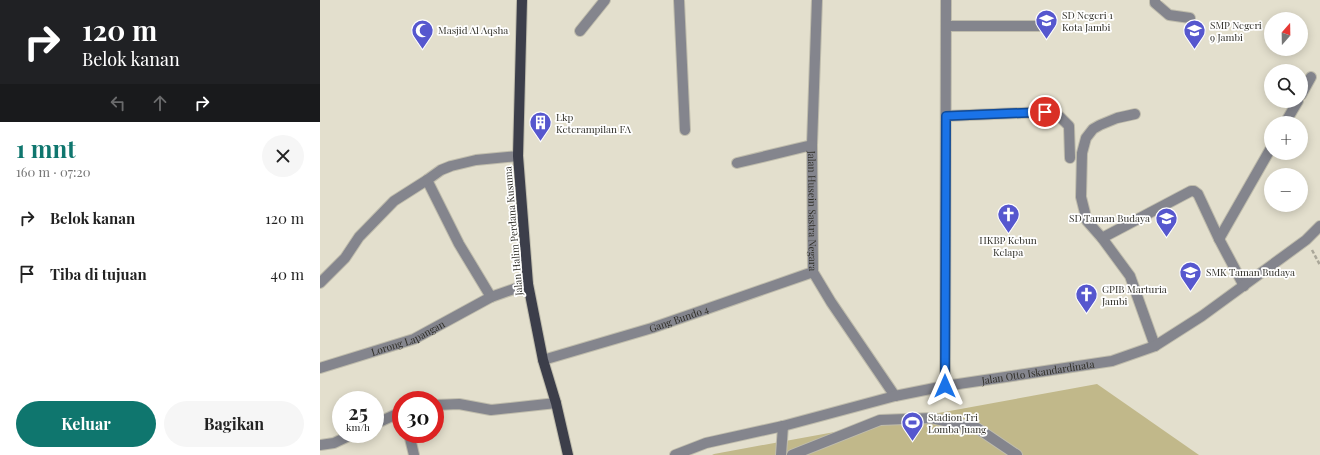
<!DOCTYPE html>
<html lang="id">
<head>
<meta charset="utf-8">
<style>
	:root { --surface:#fff; --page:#f6f6f6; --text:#222; --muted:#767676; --accent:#0f766e }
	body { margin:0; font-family:"Playfair Display",serif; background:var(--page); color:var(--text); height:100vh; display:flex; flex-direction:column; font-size:15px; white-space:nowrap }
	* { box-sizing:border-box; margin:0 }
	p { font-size:13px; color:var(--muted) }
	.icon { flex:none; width:22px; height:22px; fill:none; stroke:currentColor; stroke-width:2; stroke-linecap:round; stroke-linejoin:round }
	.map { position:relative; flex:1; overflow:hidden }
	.sheet { display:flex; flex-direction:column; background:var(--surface); width:320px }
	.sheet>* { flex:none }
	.top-card { background:#202124; color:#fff; overflow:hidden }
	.needle { width:26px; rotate:20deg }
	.tools { position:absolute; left:944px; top:12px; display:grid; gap:8px }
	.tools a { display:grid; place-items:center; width:44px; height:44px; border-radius:50%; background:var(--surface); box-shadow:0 2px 10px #0003; font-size:20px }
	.speed { position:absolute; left:12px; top:391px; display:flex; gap:8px; font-size:20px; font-weight:700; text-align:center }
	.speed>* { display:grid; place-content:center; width:52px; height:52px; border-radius:50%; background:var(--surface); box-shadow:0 2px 10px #0003; line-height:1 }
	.speed small { font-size:10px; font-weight:400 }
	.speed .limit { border:6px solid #d22; background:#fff; color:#111 }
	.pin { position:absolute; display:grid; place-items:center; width:34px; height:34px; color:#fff; margin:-17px; border:2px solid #fff; border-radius:50%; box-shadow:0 1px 4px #0007 }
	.me { position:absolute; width:44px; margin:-22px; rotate:0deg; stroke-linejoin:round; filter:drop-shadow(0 0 3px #0008) }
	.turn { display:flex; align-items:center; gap:14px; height:84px; padding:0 16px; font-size:18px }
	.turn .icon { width:52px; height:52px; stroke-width:2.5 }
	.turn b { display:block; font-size:28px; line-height:34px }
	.lanes { display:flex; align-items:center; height:38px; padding:0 16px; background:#0003; justify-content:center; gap:20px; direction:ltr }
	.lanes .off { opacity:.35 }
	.round { display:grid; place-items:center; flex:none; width:42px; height:42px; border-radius:21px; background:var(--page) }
	.summary { display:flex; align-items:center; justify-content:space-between; height:68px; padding:0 16px }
	h1 { font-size:24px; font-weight:700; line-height:30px; color:var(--accent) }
	.primary-button { display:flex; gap:8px; margin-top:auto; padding:8px 16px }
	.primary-button a { flex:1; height:46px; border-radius:24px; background:var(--accent); color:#fff; font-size:16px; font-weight:700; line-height:46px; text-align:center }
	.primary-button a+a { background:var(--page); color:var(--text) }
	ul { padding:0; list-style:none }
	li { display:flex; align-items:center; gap:12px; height:56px; padding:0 16px }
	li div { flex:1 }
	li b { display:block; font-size:15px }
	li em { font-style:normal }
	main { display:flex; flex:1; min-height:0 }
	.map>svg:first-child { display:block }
</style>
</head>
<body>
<main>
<section class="sheet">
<div class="top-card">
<div class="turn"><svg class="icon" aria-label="right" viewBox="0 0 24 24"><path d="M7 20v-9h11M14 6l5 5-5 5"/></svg><div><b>120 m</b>Belok kanan</div></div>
<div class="lanes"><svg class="icon off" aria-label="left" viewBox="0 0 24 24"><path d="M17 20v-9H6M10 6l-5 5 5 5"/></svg><svg class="icon off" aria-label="ahead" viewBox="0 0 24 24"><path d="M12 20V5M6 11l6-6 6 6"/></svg><svg class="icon" aria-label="right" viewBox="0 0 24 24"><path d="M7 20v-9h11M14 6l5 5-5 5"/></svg></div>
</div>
<div class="summary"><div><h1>1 mnt</h1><p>160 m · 07:20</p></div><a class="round"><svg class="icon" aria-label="close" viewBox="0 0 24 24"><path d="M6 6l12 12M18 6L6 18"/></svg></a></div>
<ul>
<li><svg class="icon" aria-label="right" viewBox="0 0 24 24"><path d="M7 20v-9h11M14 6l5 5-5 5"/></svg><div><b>Belok kanan</b></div><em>120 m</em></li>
<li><svg class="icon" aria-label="arrive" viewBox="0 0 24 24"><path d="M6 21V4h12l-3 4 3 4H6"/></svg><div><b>Tiba di tujuan</b></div><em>40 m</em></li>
</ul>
<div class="primary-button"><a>Keluar</a><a>Bagikan</a></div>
</section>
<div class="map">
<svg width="1000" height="455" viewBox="0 0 1000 455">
	<rect width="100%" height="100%" fill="#e3dfcd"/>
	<path fill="#c1b88a" d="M777 384 879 455H392L394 454Z"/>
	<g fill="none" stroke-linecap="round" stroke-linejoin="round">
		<defs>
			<g id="minor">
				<path d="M359 0 365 130"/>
				<path id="s1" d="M497 0 492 145 493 272 511 302 575 396"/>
				<path d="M835 0V3L849 15 870 18"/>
				<path d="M626 26H727"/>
				<path d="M260 31 285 0"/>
				<path d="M981 95 991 77"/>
				<path d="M815 114 797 118 780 125 773 129 766 138 762 153 761 197 767 221 782 238 810 276 835 346"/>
				<path d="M626 116 725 112 740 117 749 126 750 158"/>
				<path d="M965 123 978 101"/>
				<path d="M417 163 492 145"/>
				<path d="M107 180 139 244 171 297"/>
				<path d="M782 238 871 191H874L878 194 899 239 924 286"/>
				<path d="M899 239 951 148"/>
				<path d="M0 283 25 258 39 237 74 201 107 180 121 170 131 166 156 160 198 156"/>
				<path id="s2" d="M223 360 332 328 493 272"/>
				<path id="s3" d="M0 368 94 339 171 297 208 284"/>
				<path d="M625 386 626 0"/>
				<path d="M115 405 139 404 171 410 236 403"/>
				<path d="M55 424 81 412"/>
				<path d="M89 434 94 455"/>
				<path d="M0 445 14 443 33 434"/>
				<path id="s4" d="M355 455 386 443 463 426 575 396 625 386 792 361 835 346 882 316 986 240 1000 226"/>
				<path d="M461 455 463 426"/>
				<path d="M472 455 560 420 611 418 657 428 697 455"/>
			</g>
			<path id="major" d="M202 0 198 156 208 284 223 360 236 403 248 455"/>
		</defs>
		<use href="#minor" stroke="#bfbcac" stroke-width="12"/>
		<use href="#major" stroke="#bfbcac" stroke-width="12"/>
		<path stroke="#aaa799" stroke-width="2.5" stroke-dasharray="4 2" stroke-linecap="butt" d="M992 250 1000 265"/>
		<use href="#minor" stroke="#84858d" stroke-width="10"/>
		<use href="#major" stroke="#3c3e4a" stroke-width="10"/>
	</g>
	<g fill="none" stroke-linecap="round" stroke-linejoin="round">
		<defs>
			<path id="route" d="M625 386 626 116 725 112"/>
		</defs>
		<use href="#route" stroke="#114b97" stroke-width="10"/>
		<use href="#route" stroke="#1a73e8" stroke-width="7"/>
	</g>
	<defs>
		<symbol id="school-pin" viewBox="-11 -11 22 30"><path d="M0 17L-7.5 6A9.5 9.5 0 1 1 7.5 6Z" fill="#5657ce" stroke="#fff"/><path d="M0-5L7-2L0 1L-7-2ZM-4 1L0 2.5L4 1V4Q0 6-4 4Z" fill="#fff"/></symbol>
		<symbol id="mosque-pin" viewBox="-11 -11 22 30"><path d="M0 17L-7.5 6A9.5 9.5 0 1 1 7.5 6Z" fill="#5657ce" stroke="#fff"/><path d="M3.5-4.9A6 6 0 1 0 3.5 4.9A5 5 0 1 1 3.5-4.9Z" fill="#fff"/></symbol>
		<symbol id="building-pin" viewBox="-11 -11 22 30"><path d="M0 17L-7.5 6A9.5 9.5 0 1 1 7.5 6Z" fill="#5657ce" stroke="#fff"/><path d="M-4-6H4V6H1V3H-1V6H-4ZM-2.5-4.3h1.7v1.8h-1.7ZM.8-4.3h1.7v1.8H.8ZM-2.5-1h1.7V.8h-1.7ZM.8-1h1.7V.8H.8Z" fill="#fff"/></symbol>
		<symbol id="church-pin" viewBox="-11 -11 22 30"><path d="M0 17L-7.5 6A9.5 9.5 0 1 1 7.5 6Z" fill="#5657ce" stroke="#fff"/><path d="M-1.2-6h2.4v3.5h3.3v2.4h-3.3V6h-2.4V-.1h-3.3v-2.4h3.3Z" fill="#fff"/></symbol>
		<symbol id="stadium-pin" viewBox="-11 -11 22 30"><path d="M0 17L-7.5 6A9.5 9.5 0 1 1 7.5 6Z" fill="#5657ce" stroke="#fff"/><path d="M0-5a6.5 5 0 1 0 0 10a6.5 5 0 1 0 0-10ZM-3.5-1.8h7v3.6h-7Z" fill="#fff"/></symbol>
	</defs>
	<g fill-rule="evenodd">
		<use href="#school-pin" x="714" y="8" width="25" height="34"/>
		<use href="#mosque-pin" x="90" y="18" width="25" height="34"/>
		<use href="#school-pin" x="862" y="18" width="25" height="34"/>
		<use href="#building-pin" x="208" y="110" width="25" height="34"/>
		<use href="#church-pin" x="676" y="202" width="25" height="34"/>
		<use href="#school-pin" x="834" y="206" width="25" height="34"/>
		<use href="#school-pin" x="858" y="260" width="25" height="34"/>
		<use href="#church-pin" x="754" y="282" width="25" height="34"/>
		<use href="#stadium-pin" x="580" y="410" width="25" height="34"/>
	</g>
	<g text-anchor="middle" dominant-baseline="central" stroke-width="3.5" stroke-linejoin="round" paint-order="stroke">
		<g font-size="10" fill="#302f28" stroke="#fff" text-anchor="start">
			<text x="742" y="15">SD Negeri 1<tspan x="742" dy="12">Kota Jambi</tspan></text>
			<text x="890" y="25">SMP Negeri<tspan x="890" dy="12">9 Jambi</tspan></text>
			<text x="118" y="30">Masjid Al Aqsha</text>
			<text x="236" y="117">Lkp<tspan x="236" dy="12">Keterampilan FA</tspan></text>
			<text x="830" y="218" text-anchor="end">SD Taman Budaya</text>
			<text x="688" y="240" text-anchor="middle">HKBP Kebun<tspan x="688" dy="12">Kelapa</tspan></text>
			<text x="886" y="272">SMK Taman Budaya</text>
			<text x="782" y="289">GPIB Marturia<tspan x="782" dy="12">Jambi</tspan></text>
			<text x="608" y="417">Stadion Tri<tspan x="608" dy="12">Lomba Juang</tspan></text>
		</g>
		<g font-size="10" fill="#302f28" stroke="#fff">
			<text stroke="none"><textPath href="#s1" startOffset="211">Jalan Husein Sastra Negara</textPath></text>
			<text transform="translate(193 231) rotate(-95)">Jalan Halim Perdana Kusuma</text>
			<text stroke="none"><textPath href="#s2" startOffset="142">Gang Bundo 4</textPath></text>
			<text stroke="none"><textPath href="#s3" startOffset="93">Lorong Lapangan</textPath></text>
			<text stroke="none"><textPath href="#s4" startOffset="373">Jalan Otto Iskandardinata</textPath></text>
		</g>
	</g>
</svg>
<div class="tools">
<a><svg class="needle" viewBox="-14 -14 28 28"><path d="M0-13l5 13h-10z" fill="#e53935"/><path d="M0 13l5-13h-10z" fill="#767676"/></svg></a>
<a><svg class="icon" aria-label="search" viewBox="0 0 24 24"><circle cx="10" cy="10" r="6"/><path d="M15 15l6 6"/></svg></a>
<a>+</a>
<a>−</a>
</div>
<div class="speed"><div>25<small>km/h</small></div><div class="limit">30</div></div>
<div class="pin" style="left:725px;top:112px;background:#d93025"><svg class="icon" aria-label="arrive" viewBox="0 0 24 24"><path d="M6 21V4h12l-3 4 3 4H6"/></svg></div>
<svg class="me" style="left:625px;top:386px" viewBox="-20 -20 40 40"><path d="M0-17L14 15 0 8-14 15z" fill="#1a73e8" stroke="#fff" stroke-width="4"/></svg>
</div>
</main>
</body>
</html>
